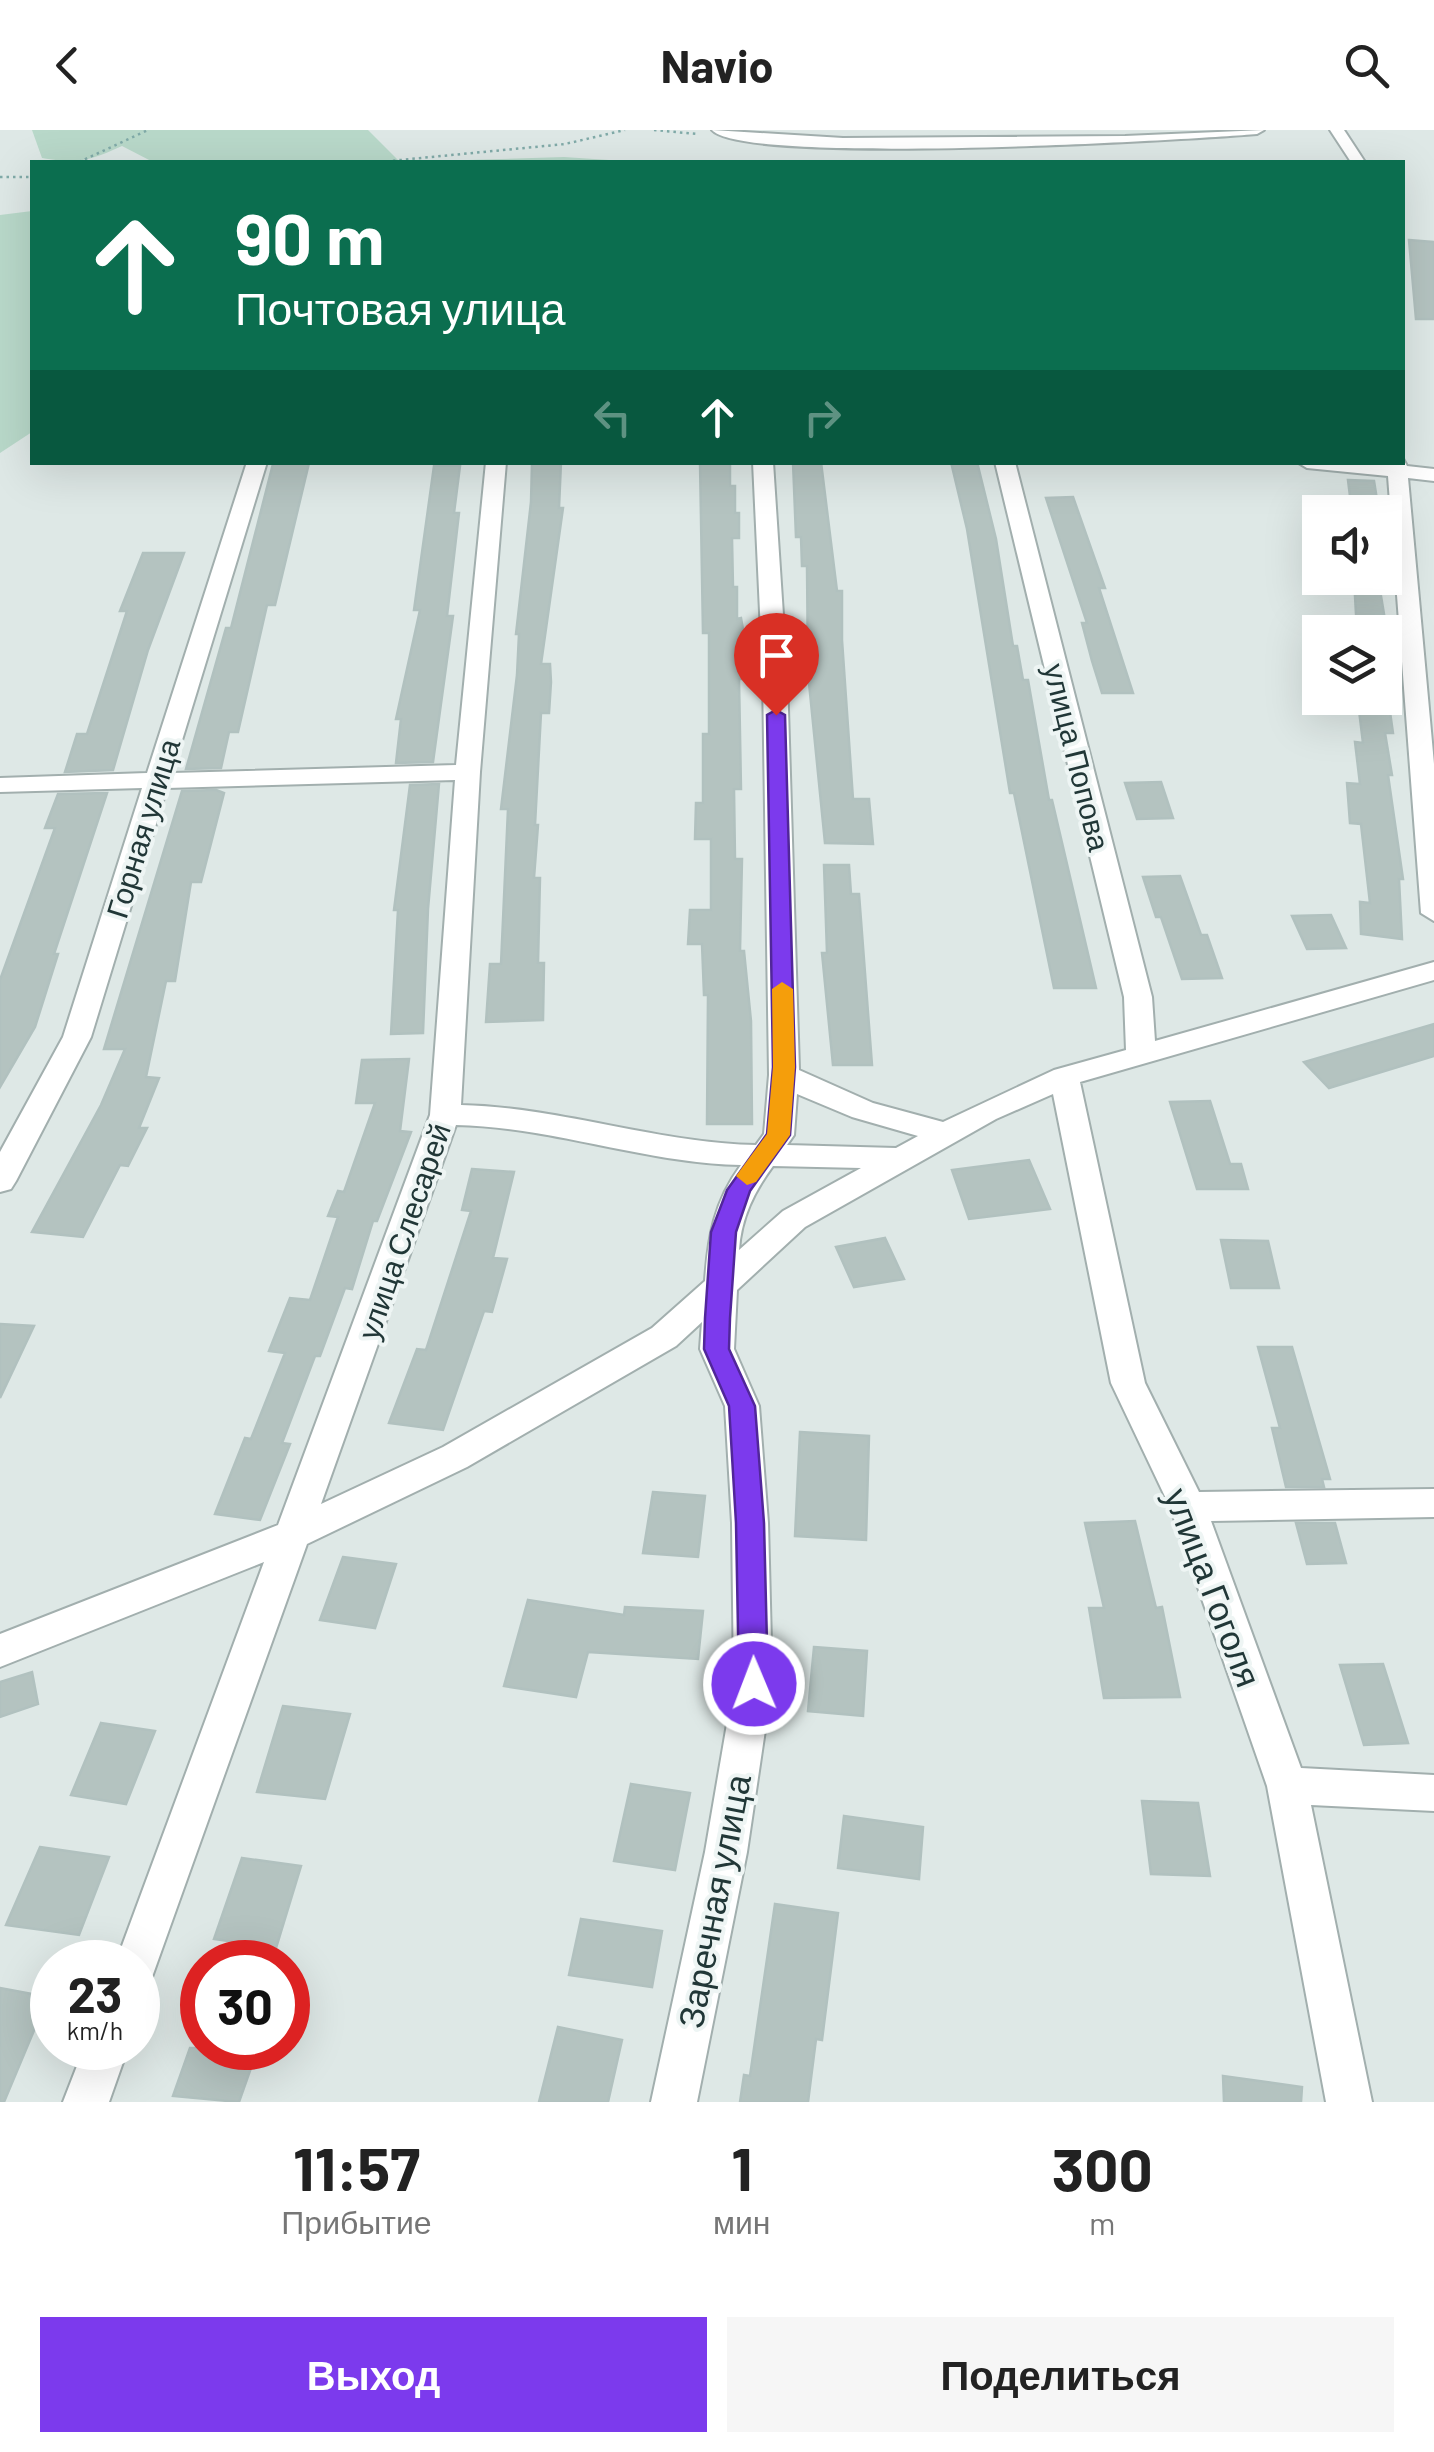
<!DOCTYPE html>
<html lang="ru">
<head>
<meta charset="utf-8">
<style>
	:root { --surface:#fff; --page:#f6f6f6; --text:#222; --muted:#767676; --accent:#7c3aed }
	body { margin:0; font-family:Barlow,sans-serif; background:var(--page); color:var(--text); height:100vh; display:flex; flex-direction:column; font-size:38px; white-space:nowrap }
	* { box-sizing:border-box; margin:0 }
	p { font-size:32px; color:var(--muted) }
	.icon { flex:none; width:55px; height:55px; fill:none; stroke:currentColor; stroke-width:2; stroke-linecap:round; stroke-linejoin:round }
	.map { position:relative; height:1972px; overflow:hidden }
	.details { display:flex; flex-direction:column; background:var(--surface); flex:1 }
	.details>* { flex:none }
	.top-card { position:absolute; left:30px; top:30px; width:1375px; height:305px; border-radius:0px; box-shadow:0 10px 40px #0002; background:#0b6e4f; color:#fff; overflow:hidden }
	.buttons { position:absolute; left:1302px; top:365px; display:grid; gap:20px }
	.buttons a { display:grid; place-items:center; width:100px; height:100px; border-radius:0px; background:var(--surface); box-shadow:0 10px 40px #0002; font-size:50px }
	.speed { position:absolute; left:30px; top:1810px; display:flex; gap:20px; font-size:50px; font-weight:700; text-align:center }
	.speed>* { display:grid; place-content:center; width:130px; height:130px; border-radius:50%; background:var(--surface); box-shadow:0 10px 40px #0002; line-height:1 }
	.speed small { font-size:25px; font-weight:400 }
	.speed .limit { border:15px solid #d22; background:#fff; color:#111 }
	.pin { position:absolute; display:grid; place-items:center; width:85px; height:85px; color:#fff; margin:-102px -42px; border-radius:50% 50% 50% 0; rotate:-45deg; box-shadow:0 0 10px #0007 }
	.pin .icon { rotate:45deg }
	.me { position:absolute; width:110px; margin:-55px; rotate:359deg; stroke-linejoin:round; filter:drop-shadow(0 0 8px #0008) }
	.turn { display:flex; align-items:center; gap:35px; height:210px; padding:0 40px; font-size:45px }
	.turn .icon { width:130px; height:130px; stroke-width:2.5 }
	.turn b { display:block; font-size:70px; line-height:85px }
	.lanes { display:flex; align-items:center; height:95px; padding:0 40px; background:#0003; justify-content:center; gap:50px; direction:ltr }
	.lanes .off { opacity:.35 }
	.eta { display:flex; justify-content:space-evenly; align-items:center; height:170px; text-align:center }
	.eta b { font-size:60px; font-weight:700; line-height:70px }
	.primary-button { display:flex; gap:20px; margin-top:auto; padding:20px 40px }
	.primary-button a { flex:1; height:115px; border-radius:0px; background:var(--accent); color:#fff; font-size:40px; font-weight:700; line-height:115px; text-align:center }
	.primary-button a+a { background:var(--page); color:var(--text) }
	header { display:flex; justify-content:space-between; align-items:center; height:130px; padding:0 40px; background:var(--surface); font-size:45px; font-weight:700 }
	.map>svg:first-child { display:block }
</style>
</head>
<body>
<header><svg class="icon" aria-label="back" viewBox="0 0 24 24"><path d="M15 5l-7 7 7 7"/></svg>Navio<svg class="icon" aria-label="search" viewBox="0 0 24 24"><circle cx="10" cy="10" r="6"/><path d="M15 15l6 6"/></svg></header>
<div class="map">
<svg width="1434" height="1972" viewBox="0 0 1434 1972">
	<rect width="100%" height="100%" fill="#dee8e6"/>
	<path fill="#b8d8c9" d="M32 0H368L400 32 564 27 639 32H153L122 16C89 31 78 34 42 28Z
		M32 81V302L0 323V85Z"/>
	<path fill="#b4c3c0" stroke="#b1c1bf" stroke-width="2.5" d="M1409 110 1434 112V189H1416Z
		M561 332 559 378H563L541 534H550L551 552 549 583H541L535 695H538L534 748H540L538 833H544L543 890 486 892 490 834H501L508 679H501L517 545 519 504H516L531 372 532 333Z
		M700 332H730V356H735V383H739V408H732L733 457H737V489L741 488 744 505V549H739L741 659H734L735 729H742L740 821H744L751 891 752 994H707L708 865H704L702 814H688L690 780H711V709H695L696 673H703V604H709V503H703Z
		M793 332H821L837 461H842V510L853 669H869L873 714 825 713 808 543 807 436H802L801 407H796Z
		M951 332H977L996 409 1013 516H1017L1023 550H1028L1049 670H1052L1096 858H1054L1014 663H1010L967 399Z
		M309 333 275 475H267L238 602H229L221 638 186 639 226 498H231L273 334Z
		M434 336H460L454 383H459L447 486H453L433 632 396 633 401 589H396L420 480H414Z
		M1348 350 1374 351 1379 382H1352Z
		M1073 367 1105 458H1099L1133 563H1102L1092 531 1082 493H1087L1046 368Z
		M143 423H184L148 520 113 640 65 642 77 604H87L127 481H120Z
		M1354 448H1378L1387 502H1357Z
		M1358 572 1389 575 1393 603H1385L1392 645H1388L1403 749H1399L1402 809 1361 804 1360 772 1370 773 1361 694 1350 693 1347 653 1360 654 1355 612 1363 613Z
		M1161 652 1173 688 1137 689 1125 653Z
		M439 654 428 779 423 903 391 904 398 780H394L410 655Z
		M216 660 224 663 201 752H191L175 851H166L146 947 159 948 139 998H147L128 1036 120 1035 83 1107 32 1102 101 975 125 919H104L182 661Z
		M107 663 54 824H58L35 897 0 957V850L55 698H45L58 664Z
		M824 735H849L851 764H859L872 935H833L822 823H827Z
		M1180 746 1201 805H1207L1222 848 1182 849 1161 787H1156L1143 747Z
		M1331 785 1346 818 1307 819 1292 786Z
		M1434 894V926L1329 958 1304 932Z
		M409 929 400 1001 411 1002 377 1091H373L352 1159 345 1158 320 1226H315L282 1313 290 1314 260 1390 215 1384 245 1308 251 1309 285 1223 269 1221 290 1168 310 1170 338 1087 328 1086 338 1061 344 1062 375 973H356L362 930Z
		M1210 971 1230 1034H1241L1248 1059H1197L1170 972Z
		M1029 1030 1050 1079 969 1089 952 1040Z
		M472 1039 514 1042 493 1128 507 1129 492 1182 484 1181 443 1300 389 1293 417 1219 426 1220 471 1081 462 1080Z
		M885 1108 904 1149 854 1157 836 1117Z
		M1221 1110 1268 1111 1279 1158H1231Z
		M0 1194 34 1196 0 1268Z
		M1258 1217H1292L1330 1349H1322L1324 1357H1286L1272 1298H1280Z
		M800 1302 869 1306 866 1410 795 1406Z
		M653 1362 705 1366 698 1427 643 1423Z
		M1135 1391 1156 1478 1162 1477 1180 1567 1104 1568 1089 1478H1104L1085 1393Z
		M1296 1393H1335L1346 1433 1307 1434Z
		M343 1427 396 1434 375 1498 320 1490Z
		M528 1470 624 1485 625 1477 703 1481 698 1529 588 1522 576 1567 504 1556Z
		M814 1517 867 1521 863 1586 808 1581Z
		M1383 1534 1408 1613 1364 1615 1340 1535Z
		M32 1542 38 1574 0 1587V1552Z
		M283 1576 350 1584 325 1669 257 1662Z
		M101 1593 155 1601 126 1674 71 1665Z
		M631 1654 690 1663 675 1740 614 1731Z
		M1142 1671 1198 1673 1210 1746 1151 1744Z
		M844 1686 923 1697 919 1749 838 1738Z
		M40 1717 109 1727 79 1805 6 1795Z
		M242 1728 301 1736 276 1818 214 1809Z
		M775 1774 838 1783 822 1910 816 1909 808 1972H740L744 1945 750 1946Z
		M581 1789 662 1801 652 1857 569 1845Z
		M0 1858 48 1867 4 1972H0Z
		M558 1897 622 1910 608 1972H539Z
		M190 1918H258L239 1972 173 1966Z
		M1223 1946 1302 1957 1301 1972H1224Z"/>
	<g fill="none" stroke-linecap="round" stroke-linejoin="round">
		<defs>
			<path id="street" d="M712 0 843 8 1125 6 1264 0 1257 4C1186 10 744 36 712 0Z
				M1330 0H1344L1365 32H1351Z
				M1402 327 1407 336 1434 339V351L1408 348 1434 634V791L1421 783 1388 346 1307 338 1297 332H1402Z
				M247 332H267L172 643 456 635 486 332H506L480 642 461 975C560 977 656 1013 756 1015L764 1004 769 945 763 546 753 332H773L787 546 799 940 873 973 943 992 1054 940 1126 920 1124 867 995 332H1015L1152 867 1155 911 1434 832V850L1080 952 1145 1253 1199 1362 1434 1359V1387L1211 1391 1301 1638 1434 1645V1681L1311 1675 1372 1972H1326L1267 1656 1170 1377 1111 1253 1053 964 996 989 805 1097 737 1160 734 1219 759 1276 768 1393 772 1553 747 1722 697 1972H651L705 1722 734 1553 732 1393 725 1276 700 1219 702 1192 676 1216 467 1337 307 1414 152 1847 138 1853V1832H116L264 1432 0 1537V1504L278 1395 430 985 455 650 167 658 91 907 16 1051 11 1059 0 1062V1022L63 907 142 658 0 662V648L147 643ZM797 964 852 987 918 1006 896 1018 787 1015 794 1005ZM456 995C553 997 644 1033 741 1035 714 1072 708 1107 705 1151L652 1198 443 1317 321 1374ZM773 1036 861 1038 783 1081 739 1120C741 1088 754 1062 773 1036Z
				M84 1918H128L109 1972H63Z"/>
		</defs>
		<use href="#street" stroke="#a2afae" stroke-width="4"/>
		<path stroke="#80aaa8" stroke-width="2.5" stroke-dasharray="2.5 4" stroke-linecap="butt" d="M654 0 697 4
			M79 32 148 0
			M380 32 565 14 625 0
			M0 47H32"/>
		<use href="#street" fill="#fff" fill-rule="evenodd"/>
	</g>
	<path fill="#7c3aed" stroke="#51269a" stroke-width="2.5" d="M776 580 785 585 795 937 790 1005 750 1061 736 1102 730 1188 729 1219 755 1276 764 1393 768 1554 764 1563 754 1566 743 1563 739 1554 736 1393 729 1276 704 1219 705 1188 711 1102 727 1060 767 1004 773 937 767 585Z"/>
	<path fill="#f59e0b" d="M782 852 793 859 795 937 790 1005 756 1052 747 1055 736 1046 767 1004 773 937 772 859Z"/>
	<g text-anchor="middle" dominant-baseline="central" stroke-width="8" stroke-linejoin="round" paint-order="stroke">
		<g font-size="30" fill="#213737" stroke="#eef5f4">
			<text transform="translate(1078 627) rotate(76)">улица Попова</text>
			<text transform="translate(142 698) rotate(-73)">Горная улица</text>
			<text transform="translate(403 1101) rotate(-71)">улица Слесарей</text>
		</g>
		<g font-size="35" fill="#213737" stroke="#eef5f4">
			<text transform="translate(1214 1457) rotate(69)">улица Гоголя</text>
			<text transform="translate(713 1771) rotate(-79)">Заречная улица</text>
		</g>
	</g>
</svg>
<div class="buttons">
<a><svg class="icon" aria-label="sound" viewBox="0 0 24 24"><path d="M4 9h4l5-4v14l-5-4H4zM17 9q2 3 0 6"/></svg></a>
<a><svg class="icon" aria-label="layers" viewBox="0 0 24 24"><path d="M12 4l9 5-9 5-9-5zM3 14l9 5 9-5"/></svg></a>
</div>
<div class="speed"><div>23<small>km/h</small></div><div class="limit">30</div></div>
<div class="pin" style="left:776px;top:585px;background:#d93025"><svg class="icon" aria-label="arrive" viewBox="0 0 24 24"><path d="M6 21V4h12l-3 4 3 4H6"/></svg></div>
<svg class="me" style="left:754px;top:1554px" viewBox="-20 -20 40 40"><circle r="17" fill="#7c3aed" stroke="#fff" stroke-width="3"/><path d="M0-11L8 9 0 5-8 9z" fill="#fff"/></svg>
<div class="top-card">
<div class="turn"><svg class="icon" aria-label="ahead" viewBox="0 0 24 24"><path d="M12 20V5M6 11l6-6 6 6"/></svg><div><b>90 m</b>Почтовая улица</div></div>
<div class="lanes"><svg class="icon off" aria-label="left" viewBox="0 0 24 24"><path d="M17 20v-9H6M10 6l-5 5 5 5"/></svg><svg class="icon" aria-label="ahead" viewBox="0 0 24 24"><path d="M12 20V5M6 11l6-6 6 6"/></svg><svg class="icon off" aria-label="right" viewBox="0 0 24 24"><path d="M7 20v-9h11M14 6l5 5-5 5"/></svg></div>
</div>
</div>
<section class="details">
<div class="eta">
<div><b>11:57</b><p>Прибытие</p></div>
<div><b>1</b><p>мин</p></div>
<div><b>300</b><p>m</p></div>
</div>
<div class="primary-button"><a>Выход</a><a>Поделиться</a></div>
</section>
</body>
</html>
